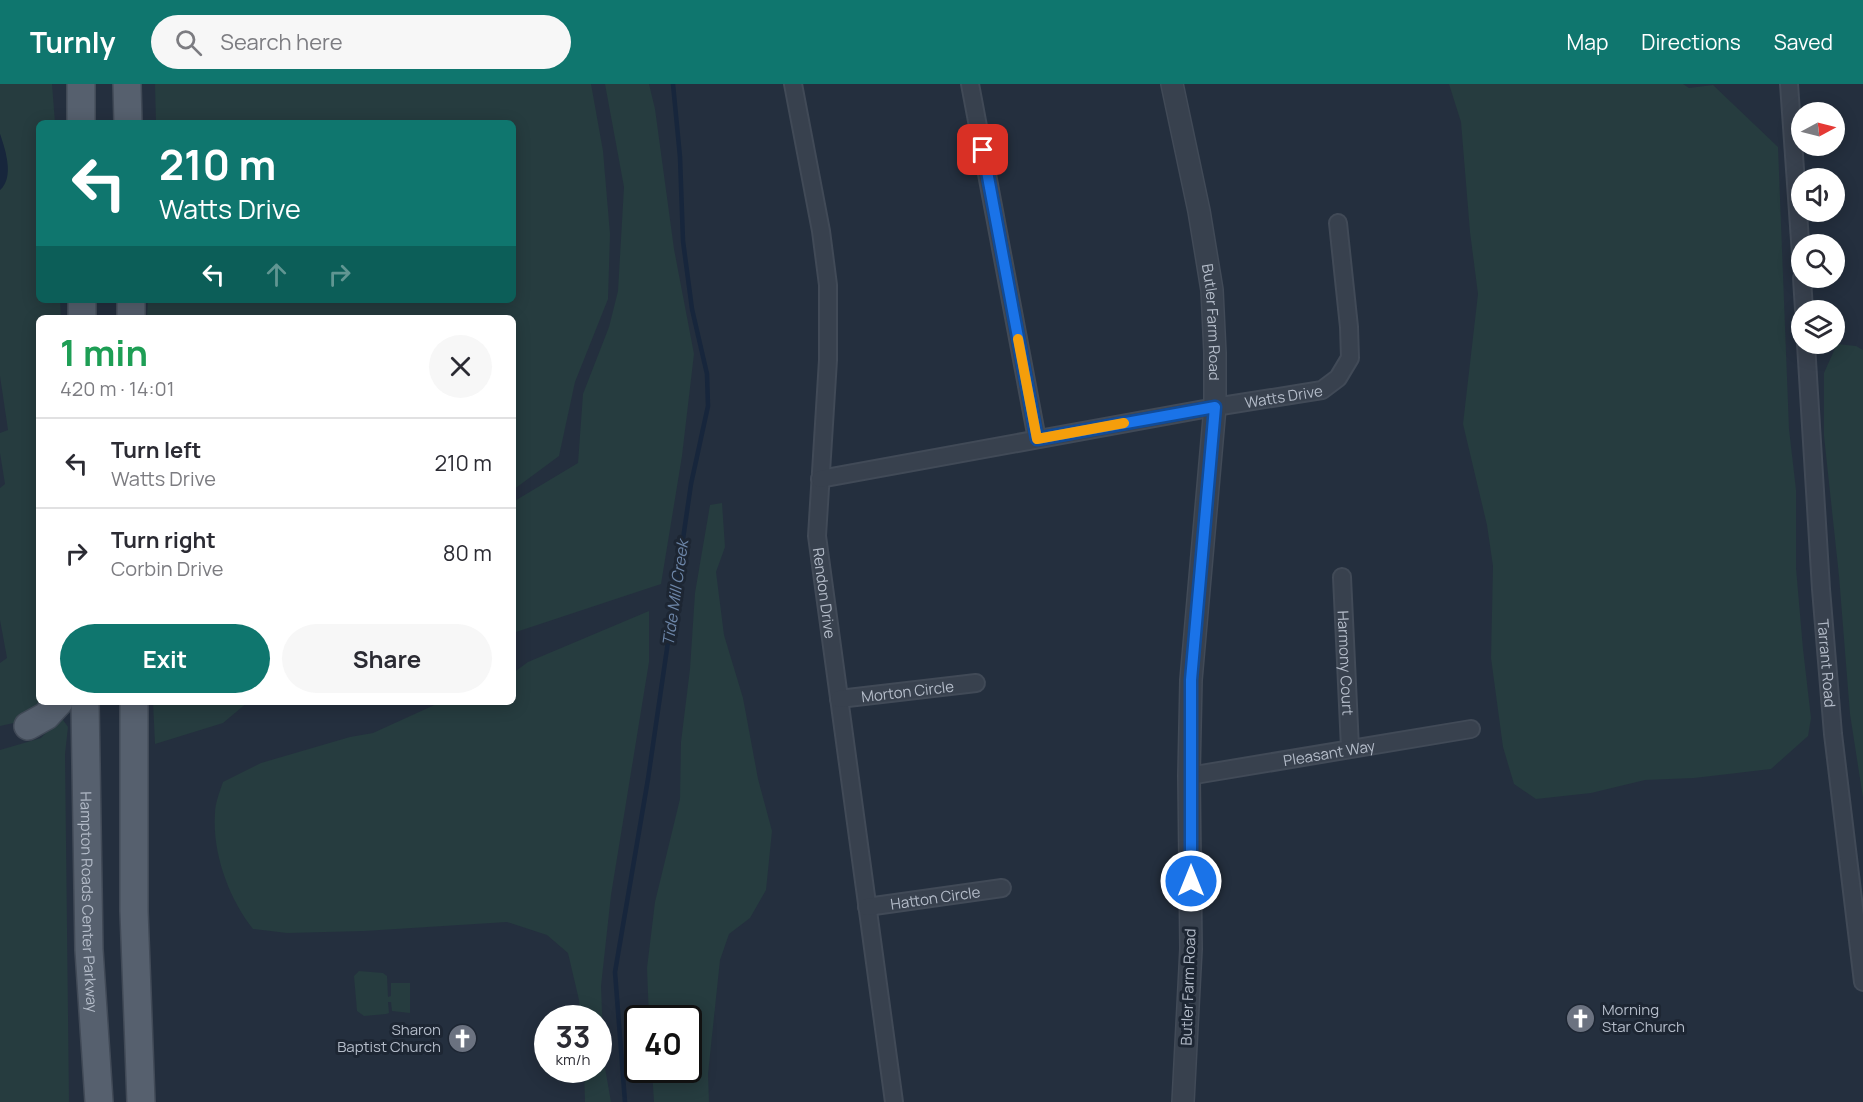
<!DOCTYPE html>
<html lang="en">
<head>
<meta charset="utf-8">
<style>
	:root { --surface:#fff; --page:#f7f7f7; --text:#2b2b33; --muted:#7c7c81; --line:#e1e1e2; --accent:#0f766e }
	body { margin:0; font-family:Manrope,sans-serif; background:var(--page); color:var(--text); height:100vh; display:flex; flex-direction:column; font-size:22px; white-space:nowrap }
	* { box-sizing:border-box; margin:0 }
	p { font-size:20px; color:var(--muted) }
	.icon { flex:none; width:33px; height:33px; fill:none; stroke:currentColor; stroke-width:2; stroke-linecap:round; stroke-linejoin:round }
	.map { position:relative; flex:1; overflow:hidden }
	.side { position:absolute; left:36px; top:231px; width:480px; height:390px; display:flex; flex-direction:column; background:var(--surface); border-radius:9px; box-shadow:0 3px 15px #0003 }
	.side>* { flex:none }
	.hud { position:absolute; left:36px; top:36px; width:480px; height:183px; border-radius:9px; box-shadow:0 3px 15px #0003; background:#0f766e; color:#fff; overflow:hidden }
	.needle { width:39px; rotate:83deg }
	.controls { position:absolute; left:1791px; top:18px; display:grid; gap:12px }
	.controls a { display:grid; place-items:center; width:54px; height:54px; border-radius:50%; background:var(--surface); box-shadow:0 3px 15px #0003; font-size:30px }
	.speed { position:absolute; left:534px; top:921px; display:flex; gap:12px; font-size:30px; font-weight:700; text-align:center }
	.speed>* { display:grid; place-content:center; width:78px; height:78px; border-radius:50%; background:var(--surface); box-shadow:0 3px 15px #0003; line-height:1 }
	.speed small { font-size:15px; font-weight:400 }
	.speed .limit { border:3px solid #111; border-radius:9px; background:#fff; color:#111 }
	.pin { position:absolute; display:grid; place-items:center; width:51px; height:51px; color:#fff; margin:-26px; border-radius:12px; box-shadow:0 3px 9px #0006 }
	.me { position:absolute; width:66px; margin:-33px; rotate:0deg; stroke-linejoin:round; filter:drop-shadow(0 0 4px #0008) }
	.turn { display:flex; align-items:center; gap:21px; height:126px; padding:0 24px; font-size:27px }
	.turn .icon { width:78px; height:78px; stroke-width:2.5 }
	.turn b { display:block; font-size:42px; line-height:51px }
	.lanes { display:flex; align-items:center; height:57px; padding:0 24px; background:#0003; justify-content:center; gap:30px; direction:ltr }
	.lanes .off { opacity:.35 }
	.round { display:grid; place-items:center; flex:none; width:63px; height:63px; border-radius:32px; background:var(--page) }
	.overview { display:flex; align-items:center; justify-content:space-between; height:102px; padding:0 24px }
	h1 { font-size:36px; font-weight:700; line-height:45px; color:#1e9e55 }
	.button { display:flex; gap:12px; margin-top:auto; padding:12px 24px }
	.button a { flex:1; height:69px; border-radius:36px; background:var(--accent); color:#fff; font-size:24px; font-weight:700; line-height:69px; text-align:center }
	.button a+a { background:var(--page); color:var(--text) }
	ul { padding:0; list-style:none }
	li { display:flex; align-items:center; gap:18px; height:90px; padding:0 24px; border-top:2px solid var(--line) }
	li div { flex:1 }
	li b { display:block; font-size:22px }
	li em { font-style:normal }
	header { display:flex; align-items:center; gap:36px; box-sizing:border-box; height:84px; padding:0 30px; background:var(--accent); color:#fff }
	header strong { font-size:28px }
	nav { display:flex; gap:33px; margin-inline-start:auto; font-size:21px }
	.search { width:420px; height:54px; background:var(--page); display:flex; align-items:center; gap:15px; box-sizing:border-box; padding:0 21px; border-radius:33px; color:var(--muted); font-size:22px }
	.map>svg:first-child { display:block }
</style>
</head>
<body>
<header>
<strong>Turnly</strong>
<div class="search"><svg class="icon" aria-label="search" viewBox="0 0 24 24"><circle cx="10" cy="10" r="6"/><path d="M15 15l6 6"/></svg>Search here</div>
<nav><a>Map</a><a>Directions</a><a>Saved</a></nav>
</header>
<div class="map">
<svg width="1863" height="1018" viewBox="0 0 1863 1018">
	<rect width="100%" height="100%" fill="#242f3e"/>
	<path fill="#263c3f" d="M0 0H52L55 39H39V216H60L61 234H39V618H45L18 638 0 642V579L7 574 0 536V404L5 400 0 369V349L8 346 0 292V106L3 103 6 70 0 50Z
		M155 0H591L603 67 610 150 608 215 575 298 559 372 513 406V234H147L148 216H513V39H156Z
		M605 0H649L655 25 674 165 694 270 682 372 661 500 513 549V418L578 379 583 310 609 243 618 207 624 103Z
		M1449 0H1683L1689 4 1713 1 1778 63 1789 345 1796 406V484L1803 565 1811 634 1808 652 1771 685 1694 694 1645 696 1591 709 1536 715 1514 700 1503 663 1491 574 1493 482 1487 441 1463 340 1478 210 1470 148 1461 38Z
		M1837 260 1856 262 1863 266V714L1850 630 1839 492 1824 352V289Z
		M722 419 725 463 716 488 724 551 743 614 758 695 772 747 766 806 750 834 729 850 720 876 708 990 709 1018H654L652 986H688V934H649L647 884 655 818 680 715 681 658 690 585 695 509 710 421Z
		M649 527V578L611 811 601 902 604 978 611 1018H585L584 986H598V934H580L579 916 568 869 547 851 507 838 364 847 287 849 253 845C229 815 212 769 215 729 215 719 220 707 223 698L261 679 350 653 373 649 441 618H513V589L528 578Z
		M153 618H248L223 639 155 660Z
		M61 633 68 643 65 670 69 1018H0V666L41 654Z
		M359 887 383 889 387 892 388 913 391 912V899H410V929L392 927 391 918H388L389 929 386 930 364 932 357 927 354 892Z"/>
	<path fill="#17263c" d="M0 50C5 65 15 93 0 106Z"/>
	<g fill="none" stroke-linecap="round" stroke-linejoin="round">
		<path stroke="#17263c" stroke-width="4.5" d="M625 1018 615 888 648 695 691 400 708 322 707 290 692 225 683 157 680 73 673 0"/>
		<defs>
			<g id="minor">
				<path id="s1" d="M793 0 821 147 828 201V276L817 452 894 1018"/>
				<path d="M970 0 1037 355"/>
				<path d="M1789 0 1802 185"/>
				<path d="M1802 194 1804 226"/>
				<path id="s2" d="M1806 260 1821 505 1833 650 1863 898"/>
				<path id="s3" d="M820 395 1215 323 1322 306 1338 294 1350 274 1349 243 1338 139"/>
				<path id="s4" d="M1342 493 1350 664"/>
				<path id="s5" d="M839 615 976 599"/>
				<path id="s6" d="M1189 692 1471 645"/>
				<path id="s7" d="M867 823 1002 804"/>
			</g>
			<g id="tertiary">
				<path id="s8" d="M1172 0 1199 127 1212 206 1215 269V323L1191 596 1189 692 1191 865 1183 1018"/>
			</g>
			<g id="primary">
				<path d="M81 0V39"/>
				<path d="M127 0 128 39"/>
				<path d="M82 216V234"/>
				<path d="M131 216V234"/>
				<path id="s9" d="M85 618 89 866 99 1018"/>
				<path d="M134 618V827L141 1018"/>
				<path d="M28 642 46 632 59 618"/>
			</g>
		</defs>
		<use href="#minor" stroke="#414a57" stroke-width="20"/>
		<use href="#tertiary" stroke="#414a57" stroke-width="24"/>
		<use href="#primary" stroke="#414a57" stroke-width="30"/>
		<use href="#minor" stroke="#38414e" stroke-width="16"/>
		<use href="#tertiary" stroke="#38414e" stroke-width="21"/>
		<use href="#primary" stroke="#56606e" stroke-width="27"/>
	</g>
	<g fill="none" stroke-linecap="round" stroke-linejoin="round">
		<defs>
			<path id="route" d="M983 66 1037 355 1215 323 1191 596V797"/>
		</defs>
		<use href="#route" stroke="#114b97" stroke-width="15"/>
		<use href="#route" stroke="#1a73e8" stroke-width="10"/>
		<path stroke="#f59e0b" stroke-width="10" d="M1018 255 1037 355 1124 339"/>
	</g>
	<defs>
		<symbol id="church-disc" viewBox="-11 -11 22 22"><circle r="9.5" fill="#6b7280" stroke="#1d2633"/><path d="M-1.2-6h2.4v3.5h3.3v2.4h-3.3V6h-2.4V-.1h-3.3v-2.4h3.3Z" fill="#fff"/></symbol>
	</defs>
	<g fill-rule="evenodd">
		<use href="#church-disc" x="1564" y="918" width="33" height="33"/>
		<use href="#church-disc" x="446" y="938" width="33" height="33"/>
	</g>
	<g text-anchor="middle" dominant-baseline="central" stroke-width="6" stroke-linejoin="round" paint-order="stroke">
		<g font-size="15" fill="#b4bcc9" stroke="#1d2633">
			<text stroke="none"><textPath href="#s8" startOffset="242">Butler Farm Road</textPath></text>
			<text stroke="none"><textPath href="#s3" startOffset="471">Watts Drive</textPath></text>
			<text stroke="none"><textPath href="#s1" startOffset="513">Rendon Drive</textPath></text>
			<text stroke="none"><textPath href="#s4" startOffset="86">Harmony Court</textPath></text>
			<text stroke="none"><textPath href="#s2" startOffset="320">Tarrant Road</textPath></text>
			<text stroke="none"><textPath href="#s5" startOffset="69">Morton Circle</textPath></text>
			<text stroke="none"><textPath href="#s6" startOffset="142">Pleasant Way</textPath></text>
			<text stroke="none"><textPath href="#s7" startOffset="69">Hatton Circle</textPath></text>
			<text stroke="none"><textPath href="#s9" startOffset="200">Hampton Roads Center Parkway</textPath></text>
			<text transform="translate(1188 903) rotate(-88)">Butler Farm Road</text>
		</g>
		<g font-size="15" fill="#b4bcc9" stroke="#1d2633" text-anchor="start">
			<text x="1602" y="925">Morning<tspan x="1602" dy="17">Star Church</tspan></text>
			<text x="441" y="945" text-anchor="end">Sharon<tspan x="441" dy="17">Baptist Church</tspan></text>
		</g>
		<g font-size="16" font-style="italic" fill="#6d86a8" stroke="#1d2633">
			<text transform="translate(675 509) rotate(-82)">Tide Mill Creek</text>
		</g>
	</g>
</svg>
<div class="controls">
<a><svg class="needle" viewBox="-14 -14 28 28"><path d="M0-13l5 13h-10z" fill="#e53935"/><path d="M0 13l5-13h-10z" fill="#7c7c81"/></svg></a>
<a><svg class="icon" aria-label="sound" viewBox="0 0 24 24"><path d="M4 9h4l5-4v14l-5-4H4zM17 9q2 3 0 6"/></svg></a>
<a><svg class="icon" aria-label="search" viewBox="0 0 24 24"><circle cx="10" cy="10" r="6"/><path d="M15 15l6 6"/></svg></a>
<a><svg class="icon" aria-label="layers" viewBox="0 0 24 24"><path d="M12 4l9 5-9 5-9-5zM3 14l9 5 9-5"/></svg></a>
</div>
<div class="speed"><div>33<small>km/h</small></div><div class="limit">40</div></div>
<div class="pin" style="left:983px;top:66px;background:#d93025"><svg class="icon" aria-label="arrive" viewBox="0 0 24 24"><path d="M6 21V4h12l-3 4 3 4H6"/></svg></div>
<svg class="me" style="left:1191px;top:797px" viewBox="-20 -20 40 40"><circle r="17" fill="#1a73e8" stroke="#fff" stroke-width="3"/><path d="M0-11L8 9 0 5-8 9z" fill="#fff"/></svg>
<div class="hud">
<div class="turn"><svg class="icon" aria-label="left" viewBox="0 0 24 24"><path d="M17 20v-9H6M10 6l-5 5 5 5"/></svg><div><b>210 m</b>Watts Drive</div></div>
<div class="lanes"><svg class="icon" aria-label="left" viewBox="0 0 24 24"><path d="M17 20v-9H6M10 6l-5 5 5 5"/></svg><svg class="icon off" aria-label="ahead" viewBox="0 0 24 24"><path d="M12 20V5M6 11l6-6 6 6"/></svg><svg class="icon off" aria-label="right" viewBox="0 0 24 24"><path d="M7 20v-9h11M14 6l5 5-5 5"/></svg></div>
</div>
<section class="side">
<div class="overview"><div><h1>1 min</h1><p>420 m · 14:01</p></div><a class="round"><svg class="icon" aria-label="close" viewBox="0 0 24 24"><path d="M6 6l12 12M18 6L6 18"/></svg></a></div>
<ul>
<li><svg class="icon" aria-label="left" viewBox="0 0 24 24"><path d="M17 20v-9H6M10 6l-5 5 5 5"/></svg><div><b>Turn left</b><p>Watts Drive</p></div><em>210 m</em></li>
<li><svg class="icon" aria-label="right" viewBox="0 0 24 24"><path d="M7 20v-9h11M14 6l5 5-5 5"/></svg><div><b>Turn right</b><p>Corbin Drive</p></div><em>80 m</em></li>
</ul>
<div class="button"><a>Exit</a><a>Share</a></div>
</section>
</div>
</body>
</html>
